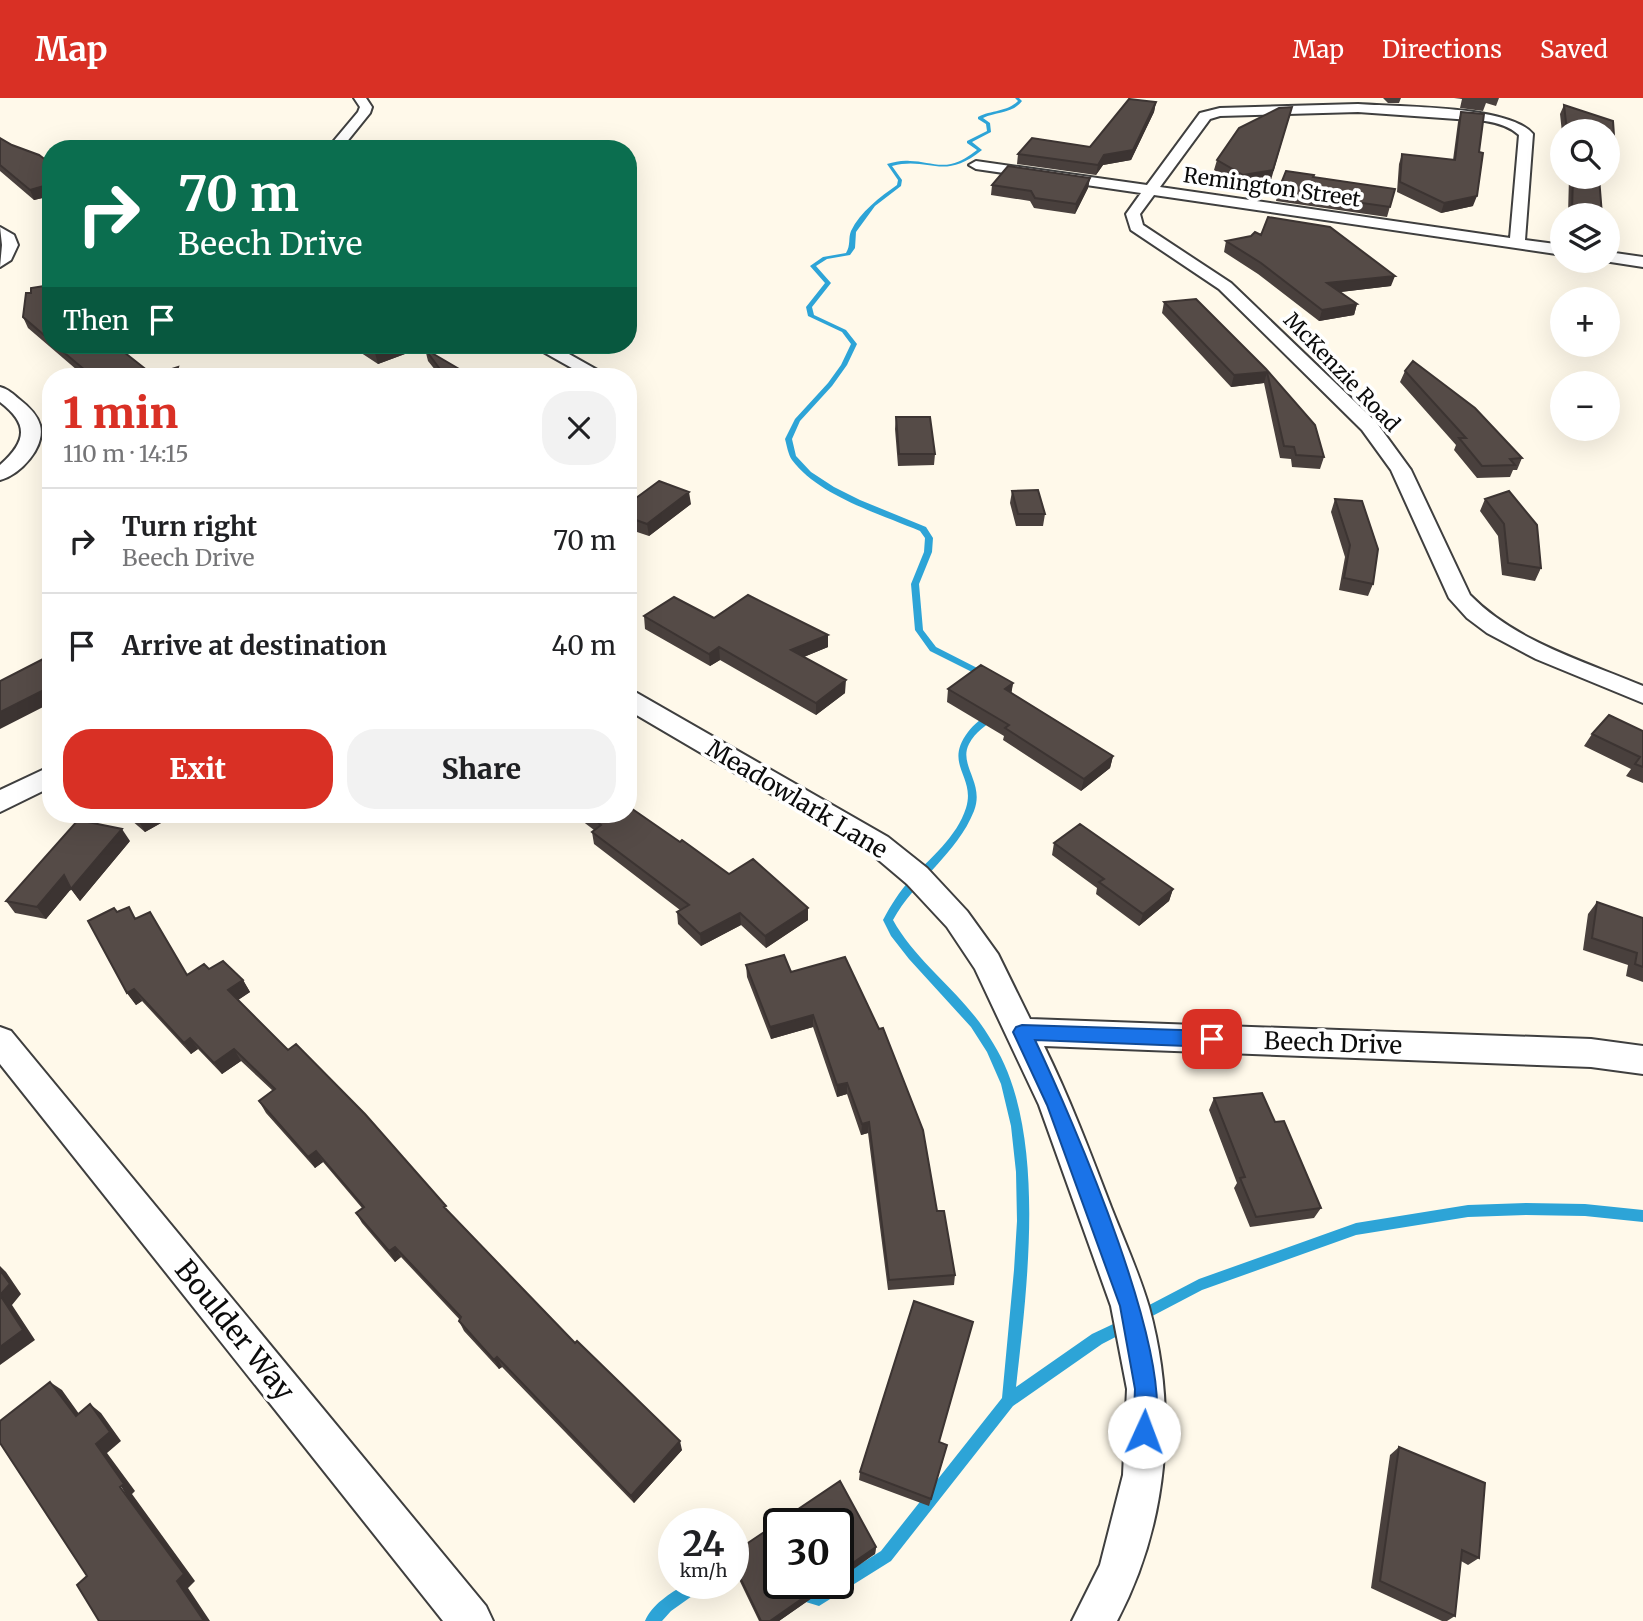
<!DOCTYPE html>
<html lang="en">
<head>
<meta charset="utf-8">
<style>
	:root { --surface:#fff; --page:#f2f2f2; --text:#202124; --muted:#757577; --line:#e0e0e0; --accent:#d93025 }
	body { margin:0; font-family:Merriweather,serif; background:var(--page); color:var(--text); height:100vh; display:flex; flex-direction:column; font-size:26px; white-space:nowrap }
	* { box-sizing:border-box; margin:0 }
	p { font-size:23px; color:var(--muted) }
	.icon { flex:none; width:38px; height:38px; fill:none; stroke:currentColor; stroke-width:2; stroke-linecap:round; stroke-linejoin:round }
	.map { position:relative; flex:1; overflow:hidden }
	.side { position:absolute; left:42px; top:270px; width:595px; height:455px; display:flex; flex-direction:column; background:var(--surface); border-radius:28px; box-shadow:0 7px 28px #0002 }
	.side>* { flex:none }
	.guide { position:absolute; left:42px; top:42px; width:595px; height:214px; border-radius:28px; box-shadow:0 7px 28px #0002; background:#0b6e4f; color:#fff; overflow:hidden }
	.controls { position:absolute; left:1550px; top:21px; display:grid; gap:14px }
	.controls a { display:grid; place-items:center; width:70px; height:70px; border-radius:50%; background:var(--surface); box-shadow:0 7px 28px #0002; font-size:35px }
	.speed { position:absolute; left:658px; top:1410px; display:flex; gap:14px; font-size:35px; font-weight:700; text-align:center }
	.speed>* { display:grid; place-content:center; width:91px; height:91px; border-radius:50%; background:var(--surface); box-shadow:0 7px 28px #0002; line-height:1 }
	.speed small { font-size:18px; font-weight:400 }
	.speed .limit { border:4px solid #111; border-radius:10px; background:#fff; color:#111 }
	.pin { position:absolute; display:grid; place-items:center; width:60px; height:60px; color:#fff; margin:-30px; border-radius:14px; box-shadow:0 4px 10px #0006 }
	.me { position:absolute; width:77px; margin:-38px; rotate:2deg; stroke-linejoin:round; filter:drop-shadow(0 0 5px #0008) }
	.turn { display:flex; align-items:center; gap:24px; height:147px; padding:0 21px; font-size:32px }
	.turn .icon { width:91px; height:91px; stroke-width:2.5 }
	.turn b { display:block; font-size:49px; line-height:60px }
	.then { display:flex; align-items:center; height:66px; padding:0 21px; background:#0003; gap:14px; font-size:26px }
	.round { display:grid; place-items:center; flex:none; width:74px; height:74px; border-radius:28px; background:var(--page) }
	.summary { display:flex; align-items:center; justify-content:space-between; height:119px; padding:0 21px }
	h1 { font-size:42px; font-weight:800; line-height:52px; color:var(--accent) }
	.action { display:flex; gap:14px; margin-top:auto; padding:14px 21px }
	.action a { flex:1; height:80px; border-radius:28px; background:var(--accent); color:#fff; font-size:28px; font-weight:800; line-height:80px; text-align:center }
	.action a+a { background:var(--page); color:var(--text) }
	ul { padding:0; list-style:none }
	li { display:flex; align-items:center; gap:21px; height:105px; padding:0 21px; border-top:2px solid var(--line) }
	li div { flex:1 }
	li b { display:block; font-size:26px }
	li em { font-style:normal }
	header { display:flex; align-items:center; gap:42px; box-sizing:border-box; height:98px; padding:0 35px; background:var(--accent); color:#fff }
	header strong { font-size:33px }
	nav { display:flex; gap:38px; margin-inline-start:auto; font-size:24px }
	.map>svg:first-child { display:block }
</style>
</head>
<body>
<header>
<strong>Map</strong>
<nav><a>Map</a><a>Directions</a><a>Saved</a></nav>
</header>
<div class="map">
<svg width="1643" height="1523" viewBox="0 0 1643 1523">
	<rect width="100%" height="100%" fill="#fff9ea"/>
	<g fill="none" stroke-linecap="round" stroke-linejoin="round">
		<path fill="#2da4d7" fill-rule="evenodd" d="M1015 0H1019L1022 3C1012 16 997 13 983 20L990 25 991 34 972 44 982 52C943 84 930 58 892 68L902 82 901 88 875 108 856 134 855 150 850 157 827 161 816 168 831 185 812 209 814 217 846 232 857 246 847 267 832 288 800 323 792 341 796 358 811 374 834 389 860 402 926 429 933 440 932 454 919 486 923 532 936 549 989 576 990 578 986 581 930 553 915 532 911 486 924 454 925 440 920 433C880 416 819 398 792 362 788 356 787 348 785 341L795 321 828 285 841 267 851 246 842 234 808 218 806 209 825 185 810 168 823 159 846 155C851 147 848 140 851 133 860 114 880 99 897 87L898 82 887 66C895 64 902 62 910 63 924 63 937 69 951 66 961 64 969 58 977 52L967 45V43L987 33 986 26 978 21V19C991 12 1007 14 1018 3Z
			M993 614 996 615 997 617 996 619C987 627 975 634 969 646 958 667 985 685 974 713 957 756 915 782 893 822 913 858 946 883 972 915 980 924 987 935 993 945 1048 1033 1027 1190 1016 1289L1092 1236 1126 1220 1131 1221 1132 1226 1131 1231 1102 1246 1013 1308 891 1463 819 1508 796 1501 794 1496 796 1491 801 1489 818 1493 829 1486H838V1480L881 1453 1002 1300 1014 1172 1017 1123 1016 1074 1011 1028 1001 986 987 954 971 929 909 861 891 838 883 822C891 807 899 794 910 782 930 760 957 739 966 710 976 678 943 667 968 634 974 626 984 618 993 614Z
			M1526 1105 1585 1106 1643 1112V1124L1585 1118 1526 1117 1468 1119 1356 1137 1202 1192 1139 1225 1134 1223 1133 1219 1134 1215 1199 1181 1356 1125 1468 1107Z
			M685 1486H704L702 1491 671 1513 662 1523H645C652 1506 670 1496 685 1486Z"/>
		<defs>
			<path id="minor" d="M354 0H366L372 9 370 15 341 51H327L358 14 360 9Z
				M1358 6C1397 9 1509 7 1533 36L1525 142 1563 147V157L1154 97 1140 116 1143 127 1231 185 1376 324 1411 372 1470 497C1516 544 1584 563 1643 588V605L1536 561 1487 535 1467 520 1449 500 1391 372 1362 332 1219 191 1131 132 1126 116 1141 95 976 71 969 67 976 63 1147 87 1200 15 1220 10ZM1358 14 1485 23C1498 25 1509 28 1519 37L1510 140 1160 89 1210 21 1220 18Z
				M0 129 14 137 18 147 11 162 0 169 2 147Z
				M1608 154 1643 159V169L1604 163H1608Z
				M531 247H553L608 278H586Z
				M0 289C8 291 13 296 19 301 28 308 37 316 40 327 46 349 20 377 0 382V367C27 343 29 326 0 304Z
				M628 593 637 595 888 739 927 770 967 813 998 856 1030 921 1591 941 1643 948V976L1591 969 1044 948C1070 1001 1090 1054 1111 1109 1124 1142 1139 1175 1149 1209 1178 1314 1168 1426 1117 1523H1072L1100 1467 1123 1377 1127 1291 1111 1208 1039 1007 975 871 947 829 907 786 868 753 628 612Z
				M51 668V689L0 714V692Z
				M0 929 11 933 486 1508 493 1523H443L0 966Z"/>
		</defs>
		<use href="#minor" stroke="#3f3f3f" stroke-width="4"/>
		<use href="#minor" fill="#fff" fill-rule="evenodd"/>
	</g>
	<path fill="#49403d" d="M1383 0H1401L1399 5H1388Z
		M1454 0H1499L1496 8 1486 5 1483 13 1460 10 1462 1Z
		M1156 4 1154 14 1131 62 1103 67 1096 77 1017 66 1018 56 1090 49Z
		M1564 7 1613 23 1616 66 1612 76 1608 75V33H1563V44L1560 16Z
		M1461 14 1473 108 1441 115 1397 94 1399 66 1402 56 1453 62 1458 24Z
		M0 40 12 47 51 66V98L34 102 0 73Z
		M1217 62 1271 82 1240 87 1214 72Z
		M1313 79 1395 91 1387 119 1276 103 1278 93Z
		M1569 79H1599L1602 117H1568Z
		M1090 80 1088 90 1075 116 1034 110 1030 103 991 97 992 87Z
		M1226 143 1391 188 1340 194 1357 206 1354 217 1319 223 1258 176 1224 154Z
		M51 187V247H115L153 277 181 278H84L28 230 23 219Z
		M1164 204 1266 271 1324 359 1320 371 1292 369 1291 361 1280 360 1264 285 1231 289 1162 215Z
		M349 247H411L413 253 378 266Z
		M425 251 471 278H440L428 263Z
		M1405 273 1522 360 1517 372H1513L1510 379 1477 380 1454 352 1456 347 1400 284Z
		M896 319 935 356 934 367 898 368 895 331Z
		M1012 393 1045 416 1043 428H1016L1010 405Z
		M1335 401 1373 486 1368 498 1339 492 1345 459 1331 414Z
		M1485 401 1541 470 1535 483 1502 477 1498 438 1480 413Z
		M628 406H691L649 438 637 434 628 450Z
		M644 518 714 520 828 549 804 559 845 595 816 617 720 562 710 568 645 531Z
		M1013 585 1011 595 1113 658 1110 670 1081 693 1003 642 1004 638 947 604 948 591Z
		M1643 633V685L1626 678 1631 671 1584 648 1592 636Z
		M124 716H177L145 734Z
		M573 716H628L680 744 729 776 808 822 766 850 741 827 701 848 678 826 677 814 680 812 594 746 592 734 594 732Z
		M130 743 80 803 71 791 46 821 15 815 6 803Z
		M1054 745 1173 791 1169 803 1139 828 1096 796 1097 790 1052 757Z
		M1597 804 1643 820V884L1626 878 1628 867 1583 852 1588 816Z
		M136 820 188 877 209 871 243 882 250 894 238 902 449 1114 575 1245 682 1352 634 1405 502 1269 499 1271 464 1233 459 1223 460 1222 401 1159 395 1164 362 1125 356 1115 362 1110 323 1064 315 1070 266 1015 259 1003 273 993 241 963 222 976 198 951 191 956 142 903 136 907 127 895Z
		M746 867 791 874 937 1113 955 1177 954 1187 888 1192 868 1035 861 1037 847 996 837 999 813 929 771 941 747 879Z
		M1214 1000 1275 1024 1321 1110 1314 1120 1250 1129 1234 1090 1237 1085 1209 1012Z
		M939 1345 945 1355 929 1408 859 1382 860 1374Z
		M1399 1349 1479 1460 1468 1467 1461 1463 1455 1518 1447 1523H1442L1371 1490 1390 1357Z
		M876 1449 875 1456 779 1486H832L779 1523H759L733 1469V1455Z"/>
	<path fill="#3c3432" d="M1156 4 1154 14 1131 62 1103 67 1096 77 1098 67 1104 57Z
		M1289 19 1271 82 1240 87 1243 77Z
		M1090 80 1088 90 1075 116 1076 106Z
		M51 86V98L34 102 30 92Z
		M1477 98 1473 108 1441 115 1444 105Z
		M1395 178 1391 188 1324 196 1327 185Z
		M1357 206 1354 217 1319 223 1322 212Z
		M398 247H411L413 253 378 266 375 255Z
		M178 269 181 278H175Z
		M1267 274 1264 285 1231 289 1234 277Z
		M689 394 691 406 649 438 647 426Z
		M636 422 637 434 628 450V435Z
		M828 537V549L791 564V552Z
		M719 549 720 562 710 568 709 556Z
		M846 582 845 595 816 617V605Z
		M1013 585 1011 598 1005 591Z
		M51 586V605L0 631V614Z
		M1113 658 1110 670 1081 693 1084 681Z
		M149 716H177L145 734 138 722Z
		M122 731 130 743 80 803 71 791 46 821 37 809 64 777Z
		M1173 791 1169 803 1139 828 1143 816Z
		M808 810V822L766 850 765 838Z
		M740 815 741 827 701 848 700 836Z
		M243 882 250 894 235 904 228 892Z
		M134 891 142 903 136 907 127 895Z
		M813 917V929L771 941 770 929Z
		M190 940 198 951 191 956 184 945Z
		M234 951 241 963 222 976 214 965Z
		M847 985V996L837 999V987Z
		M869 1024 868 1035 861 1037 862 1026Z
		M316 1053 323 1064 315 1070 308 1059Z
		M395 1149 401 1159 395 1164 389 1153Z
		M0 1168 6 1174 21 1196 12 1207 35 1242 0 1267Z
		M497 1259 502 1269 499 1271 494 1262Z
		M50 1284 62 1292 87 1327 76 1318Z
		M90 1306 101 1315 121 1343 107 1355 135 1393 132 1396 195 1483 188 1490 210 1523H204L177 1483 96 1346Z
		M680 1343 682 1352 634 1405 631 1398Z
		M876 1449 875 1456 838 1482V1475Z
		M823 1486H832L779 1523H770Z"/>
	<path fill="#554b47" stroke="#3c3432" stroke-width="2" d="M1129 1 1156 4 1133 52 1104 57 1098 67 1018 56 1032 40 1090 49Z
		M1564 7 1613 23 1616 66 1610 65V69H1608V33H1567Z
		M1292 9 1273 72 1243 77 1217 62 1239 30 1279 10Z
		M1461 14 1484 16 1479 54 1483 55 1477 98 1444 105 1400 84 1402 56 1455 62Z
		M0 40 12 47 39 57 51 66V86L30 92 0 67Z
		M1008 68 1090 80 1076 106 1035 100 1031 93 992 87Z
		M1286 73 1314 77 1313 79 1395 91 1390 109 1278 93Z
		M1573 79H1599L1602 117H1583L1572 112Z
		M1268 119 1330 129 1395 178 1327 185 1357 206 1322 212 1261 165 1226 143 1251 138 1255 134 1261 137Z
		M51 187V243L23 219 26 195H31V190Z
		M1196 201 1266 271 1315 327 1324 359 1296 357 1294 349 1284 348 1267 274 1234 277 1164 204Z
		M55 247H115L153 277 178 269 175 278H92Z
		M363 247H398L375 255Z
		M425 251 471 278H445Z
		M1413 263 1475 310 1522 360 1510 361 1515 367 1482 368 1459 340H1466L1405 273Z
		M896 319H930L935 356H899Z
		M659 383 689 394 647 426 636 422 628 435V406Z
		M1038 392 1045 416H1018L1012 393Z
		M1509 393 1537 427 1541 470 1508 465 1504 426 1485 401Z
		M1335 401 1362 403 1378 451 1373 486 1344 480 1350 447Z
		M748 497 828 537 791 552 846 582 816 605 719 549 709 556 644 518 674 499 714 520Z
		M51 557V586L48 588 50 589 0 614V583Z
		M981 567 1013 585 1005 591 1113 658 1084 681 1005 630 1009 627 948 591Z
		M1609 617 1643 633V669L1635 666 1640 659 1592 636Z
		M628 708 680 744 682 742 729 776 753 761 808 810 765 838 740 815 700 836 677 814 689 807 592 734 601 727 587 716H628Z
		M131 716H149L138 722Z
		M78 722 122 731 71 791 64 777 37 809 6 803Z
		M1080 726 1173 791 1143 816 1099 784 1104 781 1054 745Z
		M1597 804 1643 820V869L1635 866 1637 855 1592 840Z
		M129 809 135 821 150 814 187 877 204 866 209 871 223 863 243 882 228 892 288 952 296 946 365 1016 446 1108 444 1109 575 1245 577 1243 680 1343 631 1398 497 1259 494 1262 459 1223 461 1219 395 1149 389 1153 356 1115 364 1109 316 1053 308 1059 259 1003 275 991 234 951 214 965 190 940 184 945 134 891 127 895 88 823 114 810 117 814Z
		M784 857 791 874 845 859 879 931 883 930 923 1032 937 1113H944L955 1177 889 1182 869 1024 862 1026 847 985 837 987 813 917 770 929 746 867Z
		M1262 995 1275 1024 1284 1023 1321 1110 1256 1119 1240 1080 1245 1079 1214 1000Z
		M0 1172 10 1186 0 1197 23 1232 0 1249Z
		M914 1203 973 1224 939 1344 947 1347 931 1401 860 1374Z
		M50 1284 76 1318 90 1306 110 1334 96 1346 124 1386 120 1389 184 1476 177 1483 204 1523H99L77 1487 87 1478 0 1345V1323Z
		M1399 1349 1485 1385 1479 1460 1462 1452 1455 1518 1380 1483Z
		M840 1383 876 1449 838 1475V1426H779V1486H823L770 1523H761L733 1465V1455Z"/>
	<path fill="#1a73e8" stroke="#114b97" stroke-width="2" d="M1022 927 1212 933 1218 936 1221 941 1218 946 1212 949 1035 942C1070 1016 1182 1270 1152 1342L1144 1345 1136 1342 1133 1334 1135 1291 1120 1208 1047 1007 1013 934 1016 929Z"/>
	<g text-anchor="middle" dominant-baseline="central" stroke-width="7" stroke-linejoin="round" paint-order="stroke">
		<g font-size="21" fill="#0c0c0c" stroke="#fff">
			<text transform="translate(1272 89) rotate(8)">Remington Street</text>
			<text transform="translate(1342 274) rotate(46)">McKenzie Road</text>
		</g>
		<g font-size="24" fill="#0c0c0c" stroke="#fff">
			<text transform="translate(797 701) rotate(31)">Meadowlark Lane</text>
			<text transform="translate(1333 945) rotate(2)">Beech Drive</text>
		</g>
		<g font-size="28" fill="#0c0c0c" stroke="#fff">
			<text transform="translate(235 1232) rotate(51)">Boulder Way</text>
		</g>
	</g>
</svg>
<div class="controls">
<a><svg class="icon" aria-label="search" viewBox="0 0 24 24"><circle cx="10" cy="10" r="6"/><path d="M15 15l6 6"/></svg></a>
<a><svg class="icon" aria-label="layers" viewBox="0 0 24 24"><path d="M12 4l9 5-9 5-9-5zM3 14l9 5 9-5"/></svg></a>
<a>+</a>
<a>−</a>
</div>
<div class="speed"><div>24<small>km/h</small></div><div class="limit">30</div></div>
<div class="pin" style="left:1212px;top:941px;background:#d93025"><svg class="icon" aria-label="arrive" viewBox="0 0 24 24"><path d="M6 21V4h12l-3 4 3 4H6"/></svg></div>
<svg class="me" style="left:1144px;top:1334px" viewBox="-20 -20 40 40"><circle r="19" fill="#fff"/><path d="M0-13L10 11 0 6-10 11z" fill="#1a73e8"/></svg>
<div class="guide">
<div class="turn"><svg class="icon" aria-label="right" viewBox="0 0 24 24"><path d="M7 20v-9h11M14 6l5 5-5 5"/></svg><div><b>70 m</b>Beech Drive</div></div>
<div class="then">Then<svg class="icon" aria-label="arrive" viewBox="0 0 24 24"><path d="M6 21V4h12l-3 4 3 4H6"/></svg></div>
</div>
<section class="side">
<div class="summary"><div><h1>1 min</h1><p>110 m · 14:15</p></div><a class="round"><svg class="icon" aria-label="close" viewBox="0 0 24 24"><path d="M6 6l12 12M18 6L6 18"/></svg></a></div>
<ul>
<li><svg class="icon" aria-label="right" viewBox="0 0 24 24"><path d="M7 20v-9h11M14 6l5 5-5 5"/></svg><div><b>Turn right</b><p>Beech Drive</p></div><em>70 m</em></li>
<li><svg class="icon" aria-label="arrive" viewBox="0 0 24 24"><path d="M6 21V4h12l-3 4 3 4H6"/></svg><div><b>Arrive at destination</b></div><em>40 m</em></li>
</ul>
<div class="action"><a>Exit</a><a>Share</a></div>
</section>
</div>
</body>
</html>
